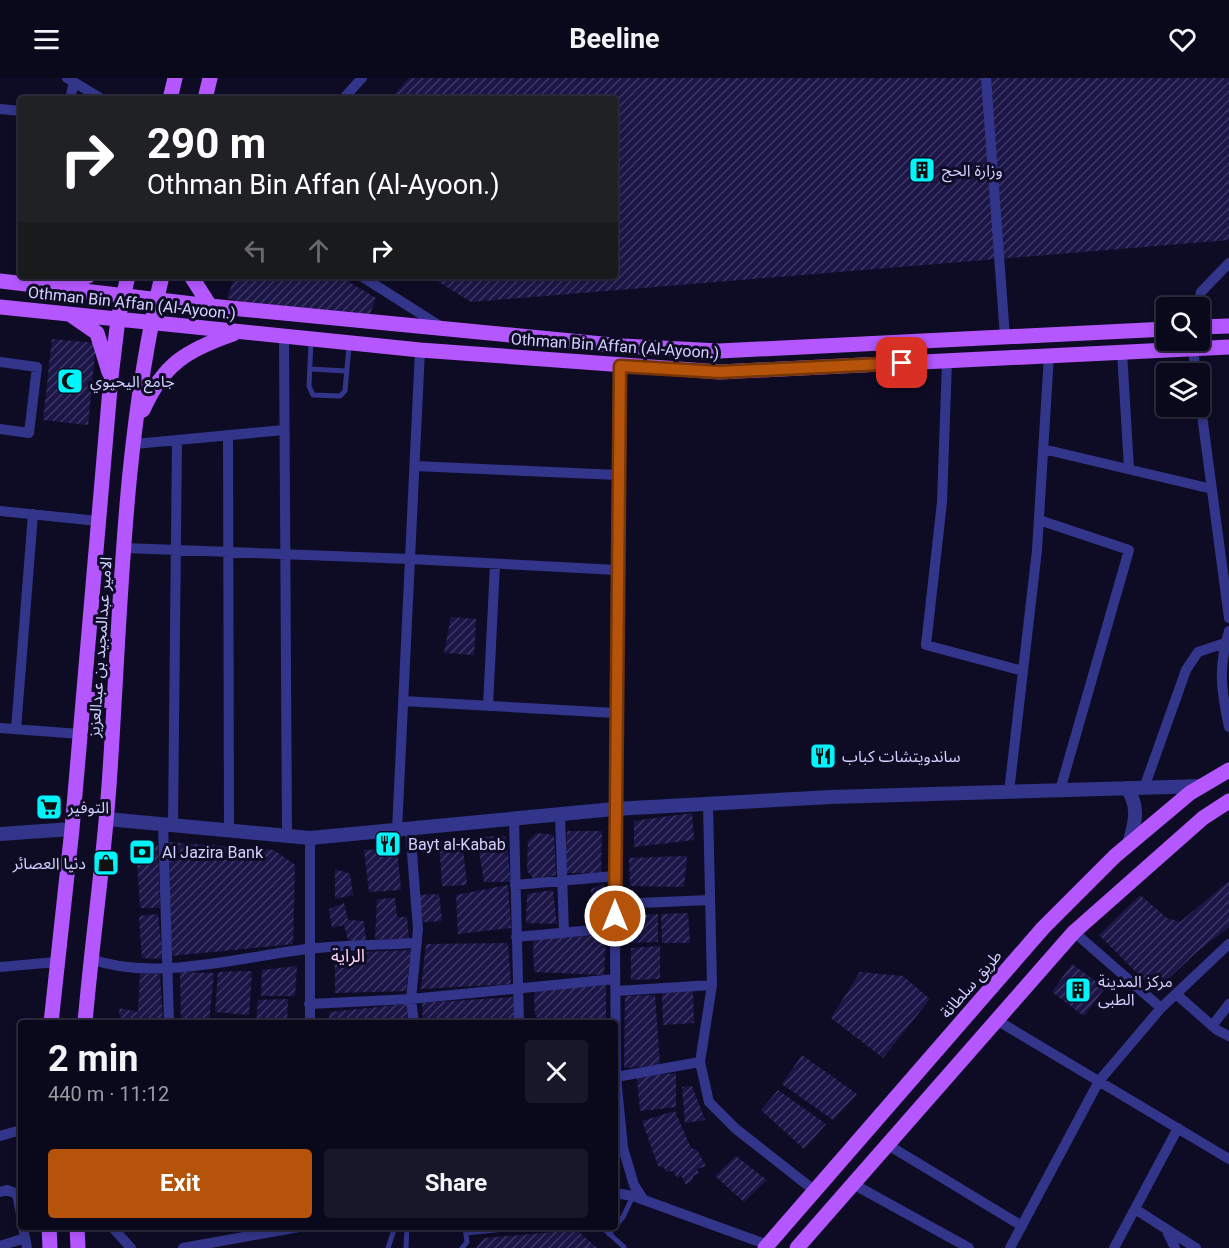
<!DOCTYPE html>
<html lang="en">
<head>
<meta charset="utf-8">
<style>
	:root { --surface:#0a091c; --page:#181729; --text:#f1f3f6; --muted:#999aa3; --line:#2a2a3b; --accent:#b45309 }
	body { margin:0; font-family:Roboto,"Noto Sans Arabic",sans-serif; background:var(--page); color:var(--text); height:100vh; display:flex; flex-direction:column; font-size:22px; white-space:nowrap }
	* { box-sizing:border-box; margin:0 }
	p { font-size:20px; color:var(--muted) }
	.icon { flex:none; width:33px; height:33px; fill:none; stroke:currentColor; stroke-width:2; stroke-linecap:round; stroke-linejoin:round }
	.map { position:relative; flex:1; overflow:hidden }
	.details { position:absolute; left:18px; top:942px; width:600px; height:210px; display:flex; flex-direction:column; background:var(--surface); border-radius:6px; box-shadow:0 3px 9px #0003,0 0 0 2px var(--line) }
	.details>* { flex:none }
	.guide { position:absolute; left:18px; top:18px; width:600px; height:183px; border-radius:6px; box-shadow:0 3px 9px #0003,0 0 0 2px var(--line); background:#202124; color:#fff; overflow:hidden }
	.controls { position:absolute; left:1156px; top:219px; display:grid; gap:12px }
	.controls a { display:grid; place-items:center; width:54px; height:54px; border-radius:6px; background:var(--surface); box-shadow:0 3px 9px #0003,0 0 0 2px var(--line); font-size:30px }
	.pin { position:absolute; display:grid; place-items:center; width:51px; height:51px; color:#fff; margin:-26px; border-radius:12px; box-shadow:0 3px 9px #0006 }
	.me { position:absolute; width:66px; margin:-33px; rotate:0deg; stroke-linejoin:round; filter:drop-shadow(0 0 4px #0008) }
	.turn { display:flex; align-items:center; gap:21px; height:126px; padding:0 30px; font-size:27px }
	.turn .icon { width:78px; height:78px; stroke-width:2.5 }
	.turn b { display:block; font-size:42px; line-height:51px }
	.lanes { display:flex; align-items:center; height:57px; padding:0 30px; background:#0003; justify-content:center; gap:30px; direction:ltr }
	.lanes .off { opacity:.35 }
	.round { display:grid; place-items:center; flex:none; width:63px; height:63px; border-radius:6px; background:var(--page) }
	.summary { display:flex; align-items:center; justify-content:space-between; height:102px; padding:0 30px }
	h1 { font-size:36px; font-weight:700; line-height:45px }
	.primary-button { display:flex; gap:12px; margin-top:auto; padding:12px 30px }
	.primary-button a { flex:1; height:69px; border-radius:6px; background:var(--accent); color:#fff; font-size:24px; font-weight:700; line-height:69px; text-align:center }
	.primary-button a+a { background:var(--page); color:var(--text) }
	header { display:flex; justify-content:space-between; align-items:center; height:78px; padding:0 30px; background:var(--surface); font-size:27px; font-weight:700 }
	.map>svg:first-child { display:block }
</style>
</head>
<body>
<header><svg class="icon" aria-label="menu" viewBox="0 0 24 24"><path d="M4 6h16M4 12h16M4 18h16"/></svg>Beeline<svg class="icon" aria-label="heart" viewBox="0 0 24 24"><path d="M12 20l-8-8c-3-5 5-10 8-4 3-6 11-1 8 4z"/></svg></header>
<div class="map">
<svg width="1229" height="1170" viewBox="0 0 1229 1170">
	<defs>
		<pattern id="building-hatch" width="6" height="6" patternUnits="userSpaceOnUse" patternTransform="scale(1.5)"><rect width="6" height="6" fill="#1c1648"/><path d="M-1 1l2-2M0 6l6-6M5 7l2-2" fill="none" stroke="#3c3763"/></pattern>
	</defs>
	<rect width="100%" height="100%" fill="#0e0c25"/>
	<path fill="url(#building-hatch)" d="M409 0H1229V162L471 224 429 198H615V21H390Z
		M235 198H339L376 220 370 236 242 224 227 220Z
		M52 261 96 265 88 347 43 342Z
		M451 539 476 541 474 577 444 575Z
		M692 735 694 762 634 769V743Z
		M567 753H602L601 795H565Z
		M536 755 554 757 556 797 535 802 527 793 528 763Z
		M506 758 511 804H484L477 759Z
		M462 762 467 807 442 808 439 763Z
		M169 764 274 772 295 787 293 866 171 878Z
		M158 767 160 830H140L136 768Z
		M397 771 401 812 369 814 364 772Z
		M687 778 684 809 630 808 629 780Z
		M335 791 350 796 353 817 335 821Z
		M1229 803V849L1198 873 1155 913 1099 857 1140 817 1167 840 1180 844Z
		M604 806 607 843 594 846 591 811Z
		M508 807 511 850 458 856 456 817Z
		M553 812 557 846 526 845 527 816Z
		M439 816 442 843 423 844 419 817Z
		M395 820 397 839H407L409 861H375L377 821Z
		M344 825 348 842 364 843 366 862 349 865 344 847 332 850 329 831Z
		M688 835 690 865H662L661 836Z
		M158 836 163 881 142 880 139 838Z
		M658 836V864L630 865V838Z
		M606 857 604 897 534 894 533 861Z
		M508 865 511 906 421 911 426 866Z
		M660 868V901L631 902V870Z
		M411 872 406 913 335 915V875Z
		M1072 886 1105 910 1084 938 1052 914Z
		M297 888 295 918H261L262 892Z
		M252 893 249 937 215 934 218 894Z
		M180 894 214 895 209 945H181Z
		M860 894 903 898 930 921 883 980 831 940Z
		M140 895 160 896 163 945H120L119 930 138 934Z
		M606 907V940L541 944 535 937 534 916 538 912Z
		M693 912 694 945 663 947 662 914Z
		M655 917 660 987 624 990 625 918Z
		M514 919 515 945H423L422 925Z
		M288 921 287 945H256L258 922Z
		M407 926 409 945H329V934Z
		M802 977 857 1016 833 1042 782 1006Z
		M676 995V1029L640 1033 637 999Z
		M692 1008 705 1042 685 1045 682 1009Z
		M778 1012 826 1046 804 1071 761 1032Z
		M675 1033 691 1070 697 1072 706 1088 697 1091 699 1095 693 1098V1102L686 1107 681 1097 677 1100 673 1093 666 1094 664 1089 658 1088 642 1043Z
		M736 1078 767 1102 744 1124 715 1098Z
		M577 1152 597 1170H476L484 1160Z"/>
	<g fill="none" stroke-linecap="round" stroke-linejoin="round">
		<path stroke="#323589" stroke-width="5" d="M311 263 309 308 313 317 340 318 345 313 349 268
			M310 291 346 293
			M602 1149 624 1169
			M466 1155 524 1149
			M609 1156 623 1139 633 1118
			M388 1170 395 1149
			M406 1170 407 1149
			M462 1170 467 1164 465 1149"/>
		<path stroke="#323589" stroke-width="10" d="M67 0 102 21
			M986 0 1005 259
			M70 21 74 4
			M343 21 362 0
			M0 31 21 33
			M361 198 440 248
			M1198 230 1201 214 1229 185
			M284 259 287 758
			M1192 262 1196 296
			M1122 274 1129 391
			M947 283 942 424 926 567 1023 593
			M0 284 37 289 29 355 0 351
			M620 288 614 731 616 999 623 1070 634 1107 643 1121
			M1200 322 1229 540
			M228 357 229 752
			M135 366 284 352
			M1043 371 1212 411
			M415 388 618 397
			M0 433 98 443
			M1039 442 1129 472 1060 712
			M124 470 410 481 617 492
			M1229 553C1218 589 1221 612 1229 649
			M403 623 615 635
			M488 628 495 486
			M0 650 80 656
			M16 651 33 436
			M1144 710 1186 592 1198 574 1225 565
			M1009 714 1037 472 1049 277
			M708 726 712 907 700 984 709 1024 736 1051 815 1113
			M560 736 564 855
			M514 741 519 945
			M163 745 169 945
			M173 746 177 362
			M410 750 418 851 411 921 414 945
			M397 752 420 272
			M310 760V945
			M515 807 615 798
			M615 826 710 822
			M1074 854 1161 930
			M516 859 615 850
			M91 881C154 904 241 879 307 871 344 867 381 867 417 865
			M0 889 56 884
			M616 913 712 907
			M1176 916 1217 952 1229 958
			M309 926 411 921 615 901
			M998 943 1229 1081
			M1212 948 1229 926
			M616 999 700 984
			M0 1058 21 1052
			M888 1067 1022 1148
			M853 1106 969 1170
			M0 1114 7 1112 17 1116 21 1136
			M615 1115 633 1118 768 1167
			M1135 1131 1196 1170
			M23 1149 27 1170
			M112 1149 131 1170
			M1166 1151 1175 1170
			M0 1168 25 1160
			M183 1170 299 1149
			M1010 1170 1099 1003 1161 930 1229 866
			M1114 1170 1178 1050"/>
		<path stroke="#323589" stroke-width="14" d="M1127 710C1140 730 1135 745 1129 766
			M107 741 310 760 614 731 831 719 1203 708
			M0 756 72 751"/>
		<path stroke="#b457ff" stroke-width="15" d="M170 21 175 0
			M205 21 210 0
			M191 198 210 228
			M0 203 210 228 623 268 719 273 1167 251
			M60 207 88 198
			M0 229 420 272 720 294 1229 269
			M71 237 97 255 109 294
			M1200 249 1229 248
			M143 332C163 286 187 272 233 256
			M84 621 114 623
			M51 945 72 751 111 299 118 241 128 198
			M85 945C92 861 105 777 110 693 121 528 123 359 162 198
			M49 1149 50 1170
			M77 1149 78 1170
			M765 1170 1043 850 1115 778 1190 715 1229 692
			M797 1170 1074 854 1203 740 1229 723"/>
	</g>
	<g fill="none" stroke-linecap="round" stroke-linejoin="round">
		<defs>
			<path id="route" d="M615 838 620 288 720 294 902 285"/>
		</defs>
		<use href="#route" stroke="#753606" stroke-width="15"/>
		<use href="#route" stroke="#b45309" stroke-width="10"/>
	</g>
	<defs>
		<symbol id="building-square" viewBox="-11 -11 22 22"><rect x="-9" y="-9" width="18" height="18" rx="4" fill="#00f5fb" stroke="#0e0c25"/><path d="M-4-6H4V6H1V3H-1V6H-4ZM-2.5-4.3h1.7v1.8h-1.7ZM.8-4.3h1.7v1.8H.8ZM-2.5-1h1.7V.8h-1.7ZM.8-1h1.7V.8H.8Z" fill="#111"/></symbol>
		<symbol id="mosque-square" viewBox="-11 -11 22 22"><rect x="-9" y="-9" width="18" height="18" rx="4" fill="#00f5fb" stroke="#0e0c25"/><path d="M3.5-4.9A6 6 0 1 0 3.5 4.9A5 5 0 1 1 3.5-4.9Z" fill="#111"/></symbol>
		<symbol id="restaurant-square" viewBox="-11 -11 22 22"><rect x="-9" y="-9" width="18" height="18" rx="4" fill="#00f5fb" stroke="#0e0c25"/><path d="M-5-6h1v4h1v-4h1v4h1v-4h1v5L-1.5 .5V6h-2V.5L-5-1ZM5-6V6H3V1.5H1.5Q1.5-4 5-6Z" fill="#111"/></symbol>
		<symbol id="supermarket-square" viewBox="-11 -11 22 22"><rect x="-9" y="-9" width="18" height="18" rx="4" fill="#00f5fb" stroke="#0e0c25"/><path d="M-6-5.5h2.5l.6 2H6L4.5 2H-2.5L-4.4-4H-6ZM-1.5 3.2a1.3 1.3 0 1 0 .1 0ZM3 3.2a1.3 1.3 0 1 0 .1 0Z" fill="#111"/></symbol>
		<symbol id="bank-square" viewBox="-11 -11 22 22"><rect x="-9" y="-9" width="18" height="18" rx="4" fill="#00f5fb" stroke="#0e0c25"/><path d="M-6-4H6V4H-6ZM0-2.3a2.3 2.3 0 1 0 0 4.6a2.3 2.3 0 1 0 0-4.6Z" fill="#111"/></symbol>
		<symbol id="shop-square" viewBox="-11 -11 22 22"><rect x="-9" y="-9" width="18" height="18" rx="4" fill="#00f5fb" stroke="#0e0c25"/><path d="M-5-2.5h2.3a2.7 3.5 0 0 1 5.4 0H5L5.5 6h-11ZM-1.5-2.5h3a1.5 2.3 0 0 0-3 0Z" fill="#111"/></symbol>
	</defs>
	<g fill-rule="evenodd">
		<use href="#building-square" x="907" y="77" width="30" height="30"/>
		<use href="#mosque-square" x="55" y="288" width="30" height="30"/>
		<use href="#restaurant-square" x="808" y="663" width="30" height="30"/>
		<use href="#supermarket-square" x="34" y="714" width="30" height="30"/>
		<use href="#restaurant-square" x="373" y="751" width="30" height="30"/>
		<use href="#bank-square" x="127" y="759" width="30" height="30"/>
		<use href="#shop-square" x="91" y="770" width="30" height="30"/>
		<use href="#building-square" x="1063" y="897" width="30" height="30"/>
	</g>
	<g text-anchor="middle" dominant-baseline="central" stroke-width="6" stroke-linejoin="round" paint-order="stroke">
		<g font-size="16" fill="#d2d0ff" stroke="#0e0c25" text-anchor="start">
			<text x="942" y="92">وزارة الحج</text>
			<text x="90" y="303">جامع اليحيوي</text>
			<text x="842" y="678">ساندويتشات كباب</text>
			<text x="68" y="729">التوفير</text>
			<text x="408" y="766">Bayt al-Kabab</text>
			<text x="162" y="774">Al Jazira Bank</text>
			<text x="86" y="785" text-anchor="end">دنيا العصائر</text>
			<text x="1098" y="903">مرکز المدینة<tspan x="1098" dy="18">الطبی</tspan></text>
		</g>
		<g font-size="16" fill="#d2d0ff" stroke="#0e0c25">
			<text transform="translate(132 225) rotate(6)">Othman Bin Affan (Al-Ayoon.)</text>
			<text transform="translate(615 268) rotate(4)">Othman Bin Affan (Al-Ayoon.)</text>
			<text transform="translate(100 569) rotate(-86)">الامير عبدالمجيد بن عبدالعزيز</text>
			<text transform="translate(971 906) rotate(-49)">طريق سلطانة</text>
		</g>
		<g font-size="18" fill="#ffd2f2" stroke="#0e0c25">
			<text x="348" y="877">الراية</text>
		</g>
	</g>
</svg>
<div class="controls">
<a><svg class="icon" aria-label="search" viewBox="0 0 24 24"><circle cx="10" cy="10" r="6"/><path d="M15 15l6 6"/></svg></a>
<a><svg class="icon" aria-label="layers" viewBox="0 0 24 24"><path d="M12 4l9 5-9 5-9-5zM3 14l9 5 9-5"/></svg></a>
</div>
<div class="pin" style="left:902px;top:285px;background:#d93025"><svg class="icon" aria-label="arrive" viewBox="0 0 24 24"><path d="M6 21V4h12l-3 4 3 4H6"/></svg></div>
<svg class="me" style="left:615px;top:838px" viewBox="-20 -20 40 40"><circle r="17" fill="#b45309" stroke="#fff" stroke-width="3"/><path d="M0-11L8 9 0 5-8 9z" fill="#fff"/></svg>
<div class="guide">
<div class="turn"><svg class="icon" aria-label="right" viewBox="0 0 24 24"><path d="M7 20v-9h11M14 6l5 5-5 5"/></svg><div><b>290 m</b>Othman Bin Affan (Al-Ayoon.)</div></div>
<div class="lanes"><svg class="icon off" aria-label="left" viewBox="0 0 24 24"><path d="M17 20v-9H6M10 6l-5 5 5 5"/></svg><svg class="icon off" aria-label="ahead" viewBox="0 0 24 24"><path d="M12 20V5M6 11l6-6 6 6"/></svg><svg class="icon" aria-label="right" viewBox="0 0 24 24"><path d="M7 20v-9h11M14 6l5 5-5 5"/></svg></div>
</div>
<section class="details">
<div class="summary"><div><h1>2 min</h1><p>440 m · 11:12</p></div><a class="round"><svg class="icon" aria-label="close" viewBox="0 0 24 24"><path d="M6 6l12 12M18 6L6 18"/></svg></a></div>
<div class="primary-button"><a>Exit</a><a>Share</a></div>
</section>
</div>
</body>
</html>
